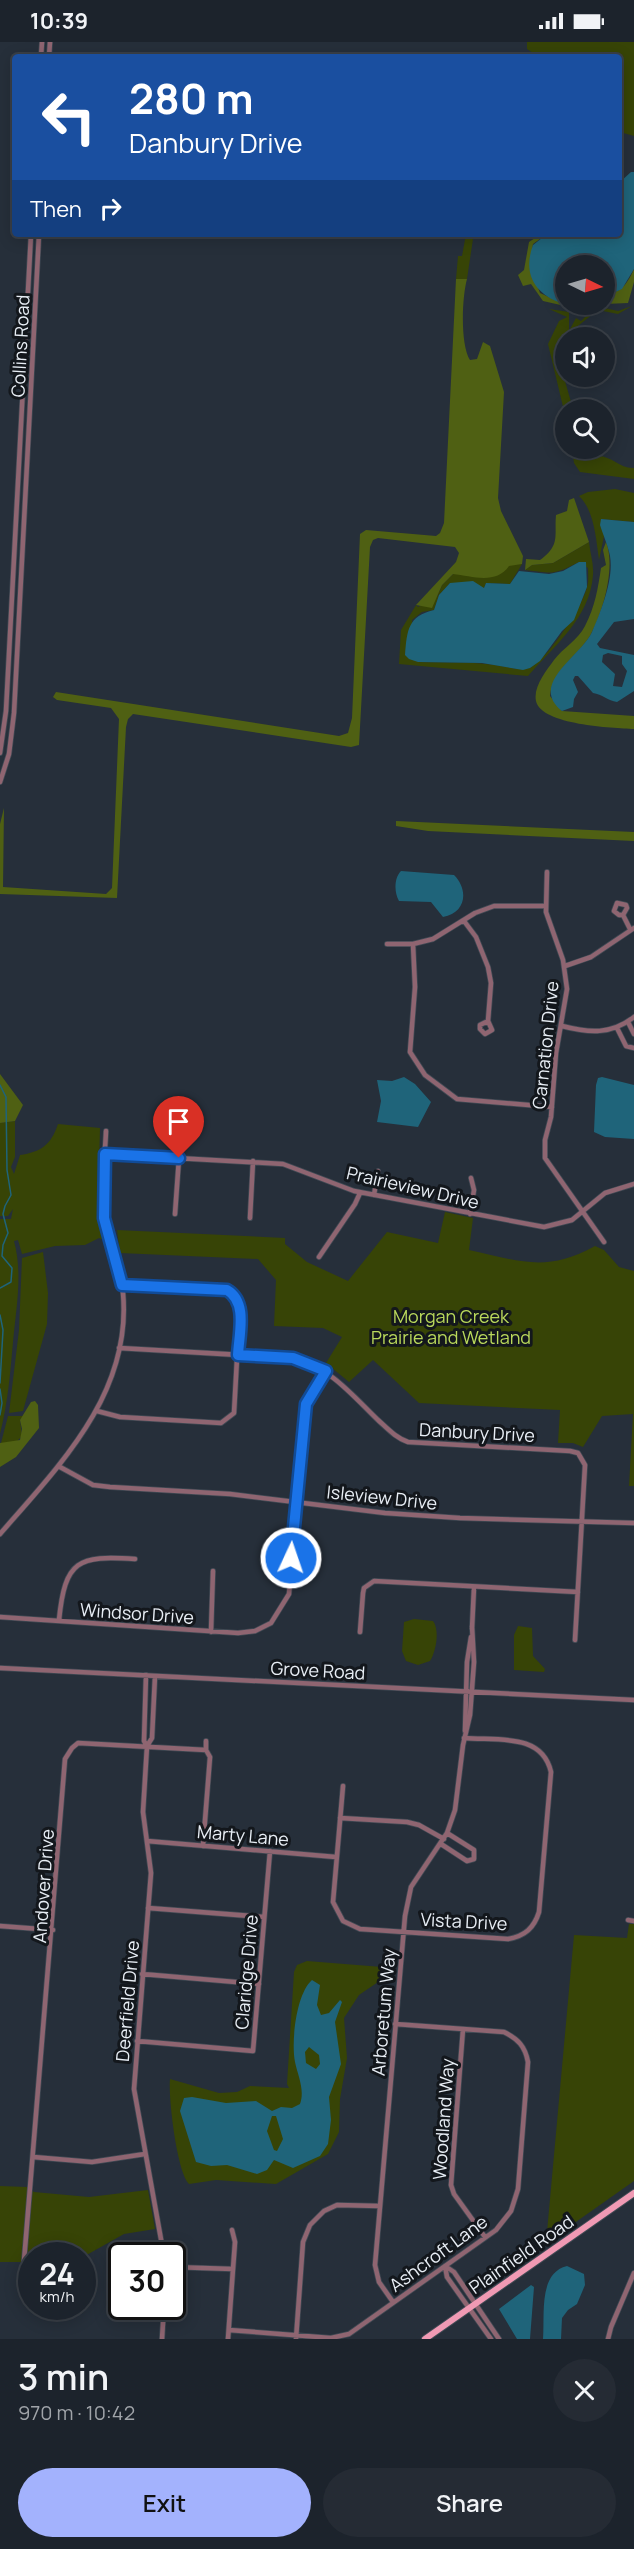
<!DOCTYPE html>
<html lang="en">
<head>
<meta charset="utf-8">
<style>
	:root { --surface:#1c232c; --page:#252b34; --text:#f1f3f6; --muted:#a0a4a9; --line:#3a4048; --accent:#a3b2fd }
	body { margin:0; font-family:Manrope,sans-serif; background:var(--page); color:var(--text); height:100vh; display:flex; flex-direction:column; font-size:22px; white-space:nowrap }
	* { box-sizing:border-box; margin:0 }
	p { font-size:20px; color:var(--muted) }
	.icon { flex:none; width:33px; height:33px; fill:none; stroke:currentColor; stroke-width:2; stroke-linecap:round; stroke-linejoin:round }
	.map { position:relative; height:2297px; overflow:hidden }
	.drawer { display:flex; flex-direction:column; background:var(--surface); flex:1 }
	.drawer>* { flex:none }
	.banner { position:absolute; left:12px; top:12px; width:610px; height:183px; border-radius:6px; box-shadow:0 3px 15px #0003,0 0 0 2px var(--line); background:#1a4fa0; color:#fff; overflow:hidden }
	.needle { width:39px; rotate:95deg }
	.controls { position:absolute; left:555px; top:213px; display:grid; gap:12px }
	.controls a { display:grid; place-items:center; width:60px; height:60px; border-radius:50%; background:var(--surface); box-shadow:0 3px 15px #0003,0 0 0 2px var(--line); font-size:30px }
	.speed { position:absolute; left:18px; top:2200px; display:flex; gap:12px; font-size:30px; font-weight:700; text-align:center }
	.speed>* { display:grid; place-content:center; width:78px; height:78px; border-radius:50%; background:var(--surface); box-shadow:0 3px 15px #0003,0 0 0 2px var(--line); line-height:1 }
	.speed small { font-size:15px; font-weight:400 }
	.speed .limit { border:3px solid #111; border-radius:9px; background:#fff; color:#111 }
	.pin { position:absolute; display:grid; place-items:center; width:51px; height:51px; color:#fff; margin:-62px -26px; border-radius:50% 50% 50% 0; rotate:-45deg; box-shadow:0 0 6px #0007 }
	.pin .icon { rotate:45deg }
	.me { position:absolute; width:66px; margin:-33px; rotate:3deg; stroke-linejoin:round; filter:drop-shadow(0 0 4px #0008) }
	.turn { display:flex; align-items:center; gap:21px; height:126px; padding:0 18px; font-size:27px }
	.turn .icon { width:78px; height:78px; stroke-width:2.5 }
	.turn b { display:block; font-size:42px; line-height:51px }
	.then { display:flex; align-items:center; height:57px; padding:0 18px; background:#0003; gap:12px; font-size:22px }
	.round { display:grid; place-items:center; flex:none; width:63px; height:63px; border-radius:32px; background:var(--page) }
	.overview { display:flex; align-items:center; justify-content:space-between; height:102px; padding:0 18px }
	h1 { font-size:36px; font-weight:600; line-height:45px }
	.primary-button { display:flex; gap:12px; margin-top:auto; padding:12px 18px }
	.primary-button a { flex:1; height:69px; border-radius:36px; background:var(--accent); color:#111; font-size:24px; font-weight:600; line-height:69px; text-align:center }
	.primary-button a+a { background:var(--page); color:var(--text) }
	.status { display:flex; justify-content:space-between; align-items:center; height:42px; padding:0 30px; background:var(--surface); direction:ltr }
	.status svg { height:16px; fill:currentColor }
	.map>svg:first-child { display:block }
</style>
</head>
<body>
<div class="status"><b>10:39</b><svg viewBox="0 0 49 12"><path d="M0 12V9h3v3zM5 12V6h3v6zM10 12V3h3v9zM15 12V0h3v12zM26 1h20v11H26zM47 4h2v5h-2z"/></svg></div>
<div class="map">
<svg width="634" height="2297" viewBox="0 0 634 2297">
	<rect width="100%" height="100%" fill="#262f3a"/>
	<path fill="#374406" d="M527 0H634V94L620 90V15H539L527 7Z
		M466 192H497L473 197 467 237H456L458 214H462Z
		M596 264 618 269 632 264 618 272 598 268 564 295 560 310 565 317V339L573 367 566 368 565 373 548 302 559 279 567 275 549 267 569 270V289L576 276 581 279Z
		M572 407H592L597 414C611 413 620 427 634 426V437L580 430 574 421Z
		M615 447 634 451V480L601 477 604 494 599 518C596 496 594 468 579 454L588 450Z
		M589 500C590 511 594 522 593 533 590 576 554 604 528 634L399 622 401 588 416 563 418 565 437 555 442 543 453 532 519 521 522 522 510 542 486 541 484 546 450 541 439 553 434 568 422 570 412 578 418 620C446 621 474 619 501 624 510 625 520 629 529 626 546 620 583 563 587 545 589 539 588 532 588 526L579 520C552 534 553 531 525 528L532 523 553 521Z
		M15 1079V1115L11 1125 14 1132 20 1113C41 1110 51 1103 58 1082L100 1086 98 1161 103 1198 99 1196 85 1203 55 1204 22 1212 18 1198 14 1199C23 1232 16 1266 13 1300 10 1333 8 1360 0 1392V1177H11L13 1167 8 1174H0V1081Z
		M445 1170 473 1176 469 1208C520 1219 546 1231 595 1204L604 1208 619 1225 634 1229V1444H629L633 1372 602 1374 583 1405 573 1401H558L560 1368 419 1361 373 1318 349 1340 326 1321 342 1295 323 1286 274 1284 276 1238 258 1217 120 1211 117 1188 285 1196V1202L307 1220 348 1239 387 1190 438 1201Z
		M43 1210 48 1251 47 1282 23 1369 9 1371 19 1288 22 1216Z
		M8 1374H23L20 1378 22 1394 15 1401H1Z
		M414 1577 433 1579C440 1588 436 1610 430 1619L418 1623 406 1619 402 1609 404 1580Z
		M518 1584 532 1586 533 1614 545 1627 544 1630 514 1628V1593Z
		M629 1882H634V2139L546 2201 574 1893 627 1896Z
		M307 1919 382 1925 381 1938 359 1953 344 1976 347 2016 340 2057 339 2090 328 2112 276 2142 216 2138 189 2142C177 2131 168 2055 170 2037L219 2051 237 2050 250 2044 289 2046 287 2042 294 1930 297 1923Z
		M0 2144 27 2145 34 2150 89 2155 148 2148 155 2187 124 2192 83 2215 32 2214 31 2224 20 2220H0Z"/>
	<path fill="#4f6013" d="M541 192H547L533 202 530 224 540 251 571 265 583 263 578 267 543 259 531 242 523 244 518 233 524 228 529 200Z
		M634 227V240L628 261 605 262V251C620 253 628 241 634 227Z
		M456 237H467C462 255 460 302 470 318L477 317 483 300 490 304 504 350 498 456 501 469 523 514 522 522 509 524C496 543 472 534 453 532L442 543 432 566 416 563 456 520 459 511 455 505 378 496 373 498 370 505 359 703 351 705 133 672 128 677 126 685 117 856 0 852V782L4 766 3 845 106 852 112 846 119 677 111 666 57 658 53 655 56 650 339 694 348 691 352 676 360 492 366 488 436 494 440 491 444 481Z
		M574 456 589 500 553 521 532 523 525 528 526 517 540 518C561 503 554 493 556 473L567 469 569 458Z
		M606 500C616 524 603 570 591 592 578 615 553 626 550 654L562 669 634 674V687C613 686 541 683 536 659 533 645 546 629 554 618 563 606 578 598 585 584 595 565 598 546 601 526L606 523 603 508Z
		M396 779 634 790V799L428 789 396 784Z
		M0 1032 23 1063 15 1079 0 1081Z
		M35 1359 38 1363 39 1386 16 1415 0 1425V1401L20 1398 22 1387 20 1378 31 1360Z"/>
	<path fill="#1f647a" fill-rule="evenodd" d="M631 130H634V227L622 247 611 252 605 251 604 224H566V262L579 263C572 266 568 263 561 261 533 251 523 230 533 203L547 192H620V140Z
		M601 477 634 480V577L614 580 597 602 600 606 634 613V649L617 660C608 659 602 652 593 651L578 634H575L573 638 578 650 574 657 573 665 562 669C528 642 581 614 592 590 601 569 614 537 610 514 608 503 603 493 600 483ZM608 611 622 614V622L627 629 622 645 613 644 615 632 602 620 603 613Z
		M579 520H586L587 545 574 578 562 589 540 619 530 626 523 628 482 621 418 620 409 617 405 613C407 588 408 574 434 568L439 553 450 541 473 539 484 546 486 541 510 542 519 529 549 532 563 529Z
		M401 829 454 833C469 848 466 871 443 875L431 860 399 859C394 850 394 836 401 829Z
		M404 1035 415 1042 431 1060 418 1085 377 1080 381 1059 377 1038 392 1039Z
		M602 1035 634 1043V1097L605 1095 594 1090 596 1043 598 1036Z
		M312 1938 320 1943 317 1963 321 1973 329 1971 340 1958 342 1960 335 1980 341 2022 329 2055 331 2078 328 2102 320 2114 293 2126 274 2118 267 2128 257 2132 227 2123 211 2124 196 2120 180 2069 184 2056 192 2055 226 2061 256 2059 272 2069 281 2065 292 2066 300 2062C305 2048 298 2034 295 2020 291 2000 296 1952 312 1938ZM309 2005 319 2013 320 2022 316 2027 306 2021 305 2010ZM272 2074H276L283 2097 277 2109 274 2108 267 2089Z
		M567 2224 584 2232 585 2243 577 2262 568 2268 562 2276 561 2297H543C545 2273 538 2231 567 2224Z
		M531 2243 534 2245 530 2297H517L499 2267Z"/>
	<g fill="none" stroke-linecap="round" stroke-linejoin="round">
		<path stroke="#1f647a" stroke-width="1.5" d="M0 1043 6 1055 7 1128 11 1153 5 1164 3 1172 8 1191 3 1203 2 1214 12 1226 11 1240 0 1246
			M0 1273 3 1288 0 1341
			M0 1347 2 1361 0 1373"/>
		<defs>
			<path id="minor" d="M41 15 42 0
				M49 15 50 0
				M0 711 6 669 31 192
				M0 740 9 712 14 671 39 192
				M547 830 546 870 563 918 567 947 556 1011 551 1075 545 1098V1116L604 1200
				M623 873 627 866 626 863 617 861 614 869 619 873H623L630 887
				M464 879 476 895 488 925 491 941 488 979 492 988 485 992 480 987V983L488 979
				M387 902H413L433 897 475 871 494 864H545
				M413 902 415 945 410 1010 425 1033 457 1057 552 1065
				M565 924 591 915 634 886
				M628 980 634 992
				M562 984C589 991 611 993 634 975
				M617 986 626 1004 634 1006
				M105 1112 283 1122 354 1149 544 1185 572 1178 605 1151 634 1142
				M374 1153 378 1129
				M175 1172 179 1116
				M470 1172 474 1148 471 1136
				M250 1176 253 1119
				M319 1215 355 1162 360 1151
				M119 1306 293 1316C330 1325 352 1353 378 1378 388 1387 396 1396 408 1400L570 1409 578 1411 585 1423 575 1598
				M97 1369 120 1375 221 1381 234 1371 240 1262 236 1253 227 1248 122 1243
				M60 1425 93 1443 110 1445 230 1452 385 1471 460 1476 634 1481
				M0 1492C60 1423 132 1351 123 1251 121 1225 107 1202 104 1176 100 1147 105 1117 106 1089
				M0 1575 238 1591 255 1589 271 1581 289 1552 305 1368 309 1355 326 1329
				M59 1578C65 1518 78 1513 135 1517
				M472 1587 474 1545
				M211 1590 213 1529
				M360 1590 363 1551 364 1546 374 1539 578 1550
				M0 1626 634 1658
				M146 1633 144 1699 147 1704
				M155 1634 152 1696 147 1704 143 1770 151 1831 134 2047 164 2214
				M465 1689 467 1620 471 1595
				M206 1708V1699
				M343 1744 333 1860 343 1879 360 1887 508 1897C525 1894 534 1886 539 1870L551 1730C542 1690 496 1699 464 1696
				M340 1776 407 1780 419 1783 444 1797
				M147 1799 336 1815
				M441 1802 467 1819 474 1817V1808L447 1791
				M148 1866 264 1875
				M628 1878 634 1879
				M0 1884 53 1888
				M142 1932 259 1942
				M463 1987 451 2143 454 2152 485 2195
				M137 1999 253 2009 270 1809
				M33 2115 92 2120 145 2112
				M232 2188 235 2200 233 2227
				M24 2219 65 1717 72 1706 78 1701 206 1708 210 1715 203 1804
				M445 2224 454 2230 499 2297
				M445 2224 447 2235 491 2297
				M172 2225 233 2227 228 2297
				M393 2260 379 2240 375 2223 405 1874 411 1845 447 1791 455 1768 463 1703 470 1673 474 1620 472 1584
				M229 2288 331 2296 349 2292 496 2188 511 2169 518 2147 528 2020C525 2004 518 1997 504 1990L395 1982
				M162 2297 164 2265
				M296 2297 303 2200 310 2183 324 2169 337 2163 380 2164
				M608 2297 611 2285 634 2231"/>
			<path id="major" d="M425 2297 634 2151"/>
		</defs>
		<use href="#minor" stroke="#414a54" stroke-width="6"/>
		<use href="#major" stroke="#414a54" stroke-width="8"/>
		<use href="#minor" stroke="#8f6571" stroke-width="4.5"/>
		<use href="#major" stroke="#f09ab4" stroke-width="6"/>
	</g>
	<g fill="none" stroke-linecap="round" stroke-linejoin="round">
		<defs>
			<path id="route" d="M179 1116 105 1112 104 1176 122 1243 227 1248C248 1260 239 1292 238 1313L293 1316 326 1329 306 1362 291 1516"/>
		</defs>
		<use href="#route" stroke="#114b97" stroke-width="15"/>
		<use href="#route" stroke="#1a73e8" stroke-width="10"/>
	</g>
	<g text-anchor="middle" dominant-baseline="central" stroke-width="6" stroke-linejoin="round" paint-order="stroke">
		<g font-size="18" fill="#e8eef5" stroke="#13171c">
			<text transform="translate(20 304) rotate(-87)">Collins Road</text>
			<text transform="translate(545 1003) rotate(-84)">Carnation Drive</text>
			<text transform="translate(413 1145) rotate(13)">Prairieview Drive</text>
			<text transform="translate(477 1390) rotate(3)">Danbury Drive</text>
			<text transform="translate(382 1455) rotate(6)">Isleview Drive</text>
			<text transform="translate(137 1571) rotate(4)">Windsor Drive</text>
			<text transform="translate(318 1628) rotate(3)">Grove Road</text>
			<text transform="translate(243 1793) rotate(5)">Marty Lane</text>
			<text transform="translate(43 1844) rotate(-86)">Andover Drive</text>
			<text transform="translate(464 1879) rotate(3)">Vista Drive</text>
			<text transform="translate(246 1930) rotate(-85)">Claridge Drive</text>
			<text transform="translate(127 1959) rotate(-85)">Deerfield Drive</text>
			<text transform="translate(383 1970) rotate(-85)">Arboretum Way</text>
			<text transform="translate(443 2077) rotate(-86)">Woodland Way</text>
			<text transform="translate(438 2211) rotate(-36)">Ashcroft Lane</text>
			<text transform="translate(521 2212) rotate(-35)">Plainfield Road</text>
		</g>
		<g font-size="18" fill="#bad95b" stroke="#13171c">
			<text x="451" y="1274">Morgan Creek<tspan x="451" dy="21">Prairie and Wetland</tspan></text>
		</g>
	</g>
</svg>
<div class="controls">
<a><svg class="needle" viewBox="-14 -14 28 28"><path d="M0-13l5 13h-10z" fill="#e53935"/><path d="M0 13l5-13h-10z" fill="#a0a4a9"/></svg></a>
<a><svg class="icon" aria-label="sound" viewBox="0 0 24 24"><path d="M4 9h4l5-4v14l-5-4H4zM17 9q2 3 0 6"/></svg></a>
<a><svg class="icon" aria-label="search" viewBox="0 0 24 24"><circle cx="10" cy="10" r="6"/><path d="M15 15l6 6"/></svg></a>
</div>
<div class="speed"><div>24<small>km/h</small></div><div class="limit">30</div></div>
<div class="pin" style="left:179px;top:1116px;background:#d93025"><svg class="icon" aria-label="arrive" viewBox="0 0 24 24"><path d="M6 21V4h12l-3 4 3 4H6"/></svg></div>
<svg class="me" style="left:291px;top:1516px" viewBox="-20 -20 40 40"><circle r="17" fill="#1a73e8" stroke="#fff" stroke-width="3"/><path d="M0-11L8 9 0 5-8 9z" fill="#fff"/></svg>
<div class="banner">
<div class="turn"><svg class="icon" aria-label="left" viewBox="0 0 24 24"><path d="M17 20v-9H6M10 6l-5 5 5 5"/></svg><div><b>280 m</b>Danbury Drive</div></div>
<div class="then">Then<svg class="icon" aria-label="right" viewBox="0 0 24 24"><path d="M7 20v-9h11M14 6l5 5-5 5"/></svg></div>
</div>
</div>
<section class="drawer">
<div class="overview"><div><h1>3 min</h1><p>970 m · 10:42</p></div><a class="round"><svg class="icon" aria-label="close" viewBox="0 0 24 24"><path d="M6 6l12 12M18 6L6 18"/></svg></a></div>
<div class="primary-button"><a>Exit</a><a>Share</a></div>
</section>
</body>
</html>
